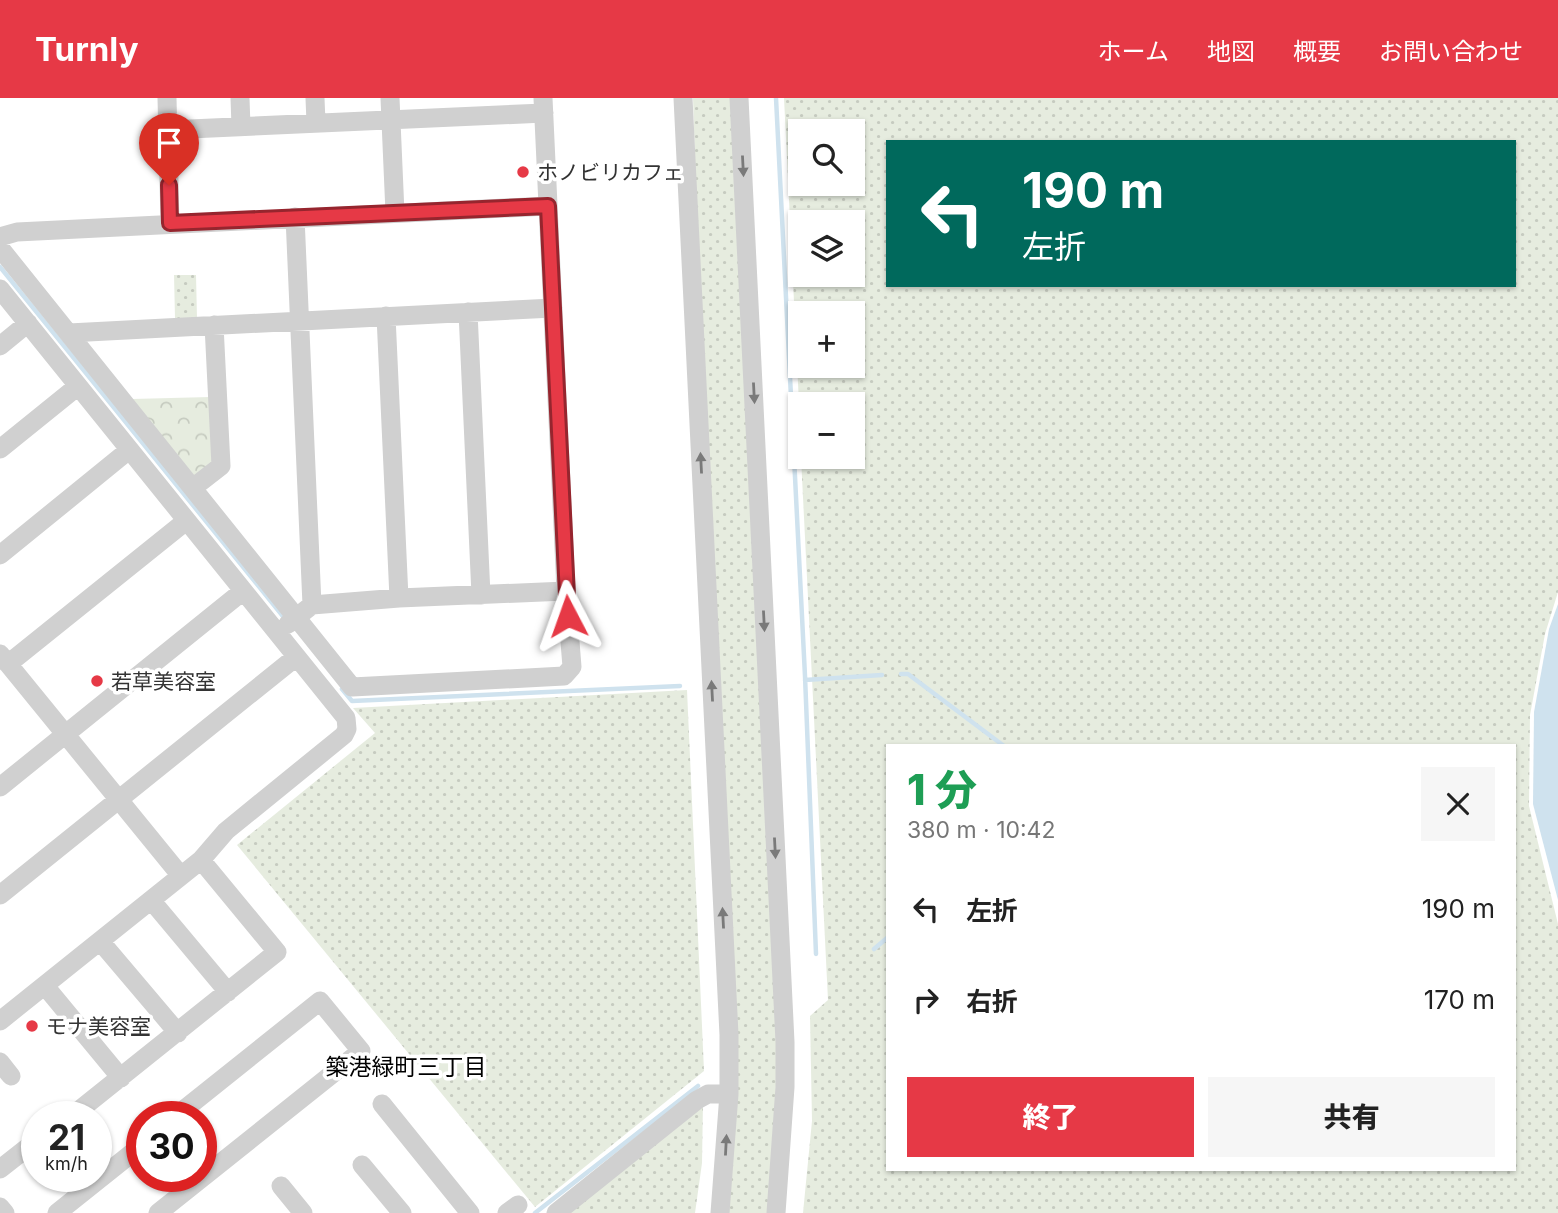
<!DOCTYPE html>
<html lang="ja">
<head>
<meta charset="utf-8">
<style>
	:root { --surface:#fff; --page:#f6f6f6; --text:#222; --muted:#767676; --accent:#e63946 }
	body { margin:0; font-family:Inter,"Noto Sans JP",sans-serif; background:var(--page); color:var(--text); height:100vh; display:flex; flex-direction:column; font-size:26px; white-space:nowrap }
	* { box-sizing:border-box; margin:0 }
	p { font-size:23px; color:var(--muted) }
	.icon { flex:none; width:38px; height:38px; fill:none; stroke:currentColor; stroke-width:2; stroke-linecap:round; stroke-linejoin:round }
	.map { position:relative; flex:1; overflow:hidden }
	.sheet { position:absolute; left:886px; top:646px; width:630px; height:427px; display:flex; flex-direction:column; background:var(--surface); border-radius:0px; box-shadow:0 2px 5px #0004 }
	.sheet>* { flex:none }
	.guide { position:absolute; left:886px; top:42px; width:630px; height:147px; border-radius:0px; box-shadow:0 2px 5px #0004; background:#00695c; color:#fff; overflow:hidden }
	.controls { position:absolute; left:788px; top:21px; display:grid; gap:14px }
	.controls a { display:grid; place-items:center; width:77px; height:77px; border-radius:0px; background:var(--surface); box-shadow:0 2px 5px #0004; font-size:35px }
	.speed { position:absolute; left:21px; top:1003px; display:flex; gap:14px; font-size:35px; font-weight:700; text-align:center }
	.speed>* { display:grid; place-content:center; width:91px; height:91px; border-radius:50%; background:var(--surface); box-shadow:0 2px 5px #0004; line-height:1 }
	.speed small { font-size:18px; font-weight:400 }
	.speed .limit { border:10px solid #d22; background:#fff; color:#111 }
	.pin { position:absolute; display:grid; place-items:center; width:60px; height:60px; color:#fff; margin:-72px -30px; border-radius:50% 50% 50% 0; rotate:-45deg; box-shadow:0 0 7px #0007 }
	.pin .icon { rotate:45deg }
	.me { position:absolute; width:77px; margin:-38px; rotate:356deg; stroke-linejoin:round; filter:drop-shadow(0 0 5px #0008) }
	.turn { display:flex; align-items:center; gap:24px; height:147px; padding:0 21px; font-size:32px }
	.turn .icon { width:91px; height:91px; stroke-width:2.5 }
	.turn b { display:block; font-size:49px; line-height:60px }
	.round { display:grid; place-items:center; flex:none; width:74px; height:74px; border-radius:0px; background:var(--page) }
	.overview { display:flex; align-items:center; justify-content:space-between; height:119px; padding:0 21px }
	h1 { font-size:42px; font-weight:800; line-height:52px; color:#1e9e55 }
	.primary-button { display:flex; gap:14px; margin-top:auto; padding:14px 21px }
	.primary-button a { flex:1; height:80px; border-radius:0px; background:var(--accent); color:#fff; font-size:28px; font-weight:800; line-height:80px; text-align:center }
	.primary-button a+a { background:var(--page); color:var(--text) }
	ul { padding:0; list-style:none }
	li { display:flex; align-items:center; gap:21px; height:91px; padding:0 21px }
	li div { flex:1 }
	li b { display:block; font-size:26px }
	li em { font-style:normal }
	header { display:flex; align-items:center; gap:42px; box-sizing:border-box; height:98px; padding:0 35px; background:var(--accent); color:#fff }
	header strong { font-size:33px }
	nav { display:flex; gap:38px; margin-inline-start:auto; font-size:24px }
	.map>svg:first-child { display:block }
</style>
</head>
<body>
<header>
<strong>Turnly</strong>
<nav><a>ホーム</a><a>地図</a><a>概要</a><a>お問い合わせ</a></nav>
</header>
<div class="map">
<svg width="1558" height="1115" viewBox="0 0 1558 1115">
	<defs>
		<pattern id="grass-dots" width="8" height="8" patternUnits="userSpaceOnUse" patternTransform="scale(1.75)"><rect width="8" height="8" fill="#e6ecdf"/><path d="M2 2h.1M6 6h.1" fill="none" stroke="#c6cbc0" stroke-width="1.8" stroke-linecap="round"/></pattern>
		<pattern id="park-crowns" width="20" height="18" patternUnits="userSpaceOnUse" patternTransform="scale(1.75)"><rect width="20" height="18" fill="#e6ecdf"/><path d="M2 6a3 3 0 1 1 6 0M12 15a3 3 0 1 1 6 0" fill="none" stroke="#c6cbc0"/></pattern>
	</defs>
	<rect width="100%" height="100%" fill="#fff"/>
	<path fill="url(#grass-dots)" fill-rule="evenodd" d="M693 0H731L777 959 774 1043 768 1115H728Z
		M784 0H1558V494L1545 536 1530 617 1529 708 1558 826V1115H803L812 1023 810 918 828 902 801 359H852V306H800V326ZM800 33H852V86H800ZM887 44H1514V187H887ZM800 124H852V177H800ZM800 215H852V268H800ZM887 648H1514V1071H887Z
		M174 177H196L197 220H175Z
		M687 592 704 973 535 1109 237 747 375 635 353 610Z
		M703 1004 702 1065 695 1115H568Z"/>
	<path fill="url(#park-crowns)" d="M210 299 214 366 200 377H193L132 301Z"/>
	<path fill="#cfe2ee" d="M1558 506V802L1533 706 1534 614 1549 531Z"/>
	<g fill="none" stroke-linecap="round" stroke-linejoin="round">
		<path stroke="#cfe2ee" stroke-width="4.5" d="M776 0 805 578 816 856
			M0 169 286 522
			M901 576H908L1004 648
			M805 582 882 577
			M342 591 352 603 680 588
			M874 851 887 840
			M535 1115 698 988"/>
		<path stroke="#d0d0d0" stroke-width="19" d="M167 0 170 125
			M240 0 241 29
			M315 0 316 25
			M390 0 395 115
			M683 0 729 937V996L720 1115
			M739 0 785 944V989L776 1115
			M168 32 544 15
			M0 139 17 134 548 108
			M0 150 352 589 564 578 572 569 566 493 543 0
			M0 191 346 620 347 631 344 637 226 733 201 762 0 923
			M468 214 481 497
			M386 218 399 500
			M69 235 553 210
			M0 248 28 225
			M0 351 78 288
			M194 389 221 368 214 227
			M0 457 129 352
			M312 507 399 500 566 493
			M288 526 312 507 295 119
			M0 556 181 778
			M8 566 186 423
			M0 689 243 493
			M0 797 296 559
			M151 802 228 894
			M100 843 178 935
			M45 888 121 980
			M0 964 11 978
			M382 1006 470 1115
			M72 1018 277 854 201 762
			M362 1067 402 1115
			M0 1071 37 1042
			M281 1088 303 1115
			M0 1109 5 1115
			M57 1115 142 1047
			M158 1115 361 953 320 903 176 1018
			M507 1115 518 1107
			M556 1115 697 1002 708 996H729"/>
	</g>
	<defs><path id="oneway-solid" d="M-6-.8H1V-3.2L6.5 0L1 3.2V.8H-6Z" transform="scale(1.75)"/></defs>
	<g fill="#7a7a7a">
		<use href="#oneway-solid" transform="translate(743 68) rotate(87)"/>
		<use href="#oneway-solid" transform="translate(754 295) rotate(87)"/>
		<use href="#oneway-solid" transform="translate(701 365) rotate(-93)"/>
		<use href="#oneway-solid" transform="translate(764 523) rotate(87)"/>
		<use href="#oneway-solid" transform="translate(712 593) rotate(-93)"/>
		<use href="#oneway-solid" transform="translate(775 750) rotate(87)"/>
		<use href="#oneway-solid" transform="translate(723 820) rotate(-93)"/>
		<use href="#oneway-solid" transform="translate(726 1047) rotate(-87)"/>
	</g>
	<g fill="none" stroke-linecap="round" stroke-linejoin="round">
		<defs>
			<path id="route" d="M169 87 170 125 548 108 568 518"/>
		</defs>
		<use href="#route" stroke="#96252e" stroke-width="18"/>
		<use href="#route" stroke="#e63946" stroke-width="12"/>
	</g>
	<g fill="#e63946" stroke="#fff" stroke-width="2.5">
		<circle cx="523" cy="74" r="7"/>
		<circle cx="97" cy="583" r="7"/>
		<circle cx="32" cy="928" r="7"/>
	</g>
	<g text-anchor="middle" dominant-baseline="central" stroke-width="7" stroke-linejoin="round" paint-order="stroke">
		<g font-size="21" fill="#333" stroke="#fff" text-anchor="start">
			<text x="537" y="74">ホノビリカフェ</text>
			<text x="111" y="583">若草美容室</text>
			<text x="46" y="928">モナ美容室</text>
		</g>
		<g font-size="23" fill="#000" stroke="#fff">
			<text x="406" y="969">築港緑町三丁目</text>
		</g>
	</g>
</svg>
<div class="controls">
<a><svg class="icon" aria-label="search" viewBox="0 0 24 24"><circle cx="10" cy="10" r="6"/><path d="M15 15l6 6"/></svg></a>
<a><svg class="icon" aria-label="layers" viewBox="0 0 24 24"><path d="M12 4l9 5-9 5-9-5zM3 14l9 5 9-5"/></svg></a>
<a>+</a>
<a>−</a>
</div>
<div class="speed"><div>21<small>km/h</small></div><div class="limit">30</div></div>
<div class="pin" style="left:169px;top:87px;background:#d93025"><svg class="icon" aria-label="arrive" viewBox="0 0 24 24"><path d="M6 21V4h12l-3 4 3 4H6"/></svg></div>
<svg class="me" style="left:568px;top:518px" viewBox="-20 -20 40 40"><path d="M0-17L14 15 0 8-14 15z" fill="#e63946" stroke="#fff" stroke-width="4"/></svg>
<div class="guide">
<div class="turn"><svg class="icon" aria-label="left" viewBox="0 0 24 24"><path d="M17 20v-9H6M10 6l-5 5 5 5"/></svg><div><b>190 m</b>左折</div></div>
</div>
<section class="sheet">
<div class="overview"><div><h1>1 分</h1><p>380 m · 10:42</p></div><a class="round"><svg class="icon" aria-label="close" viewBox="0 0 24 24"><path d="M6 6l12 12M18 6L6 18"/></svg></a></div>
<ul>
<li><svg class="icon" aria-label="left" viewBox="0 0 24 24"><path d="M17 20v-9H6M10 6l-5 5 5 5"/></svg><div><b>左折</b></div><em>190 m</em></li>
<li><svg class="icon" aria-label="right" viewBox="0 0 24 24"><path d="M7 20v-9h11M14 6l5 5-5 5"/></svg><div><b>右折</b></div><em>170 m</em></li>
</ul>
<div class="primary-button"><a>終了</a><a>共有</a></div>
</section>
</div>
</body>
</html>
